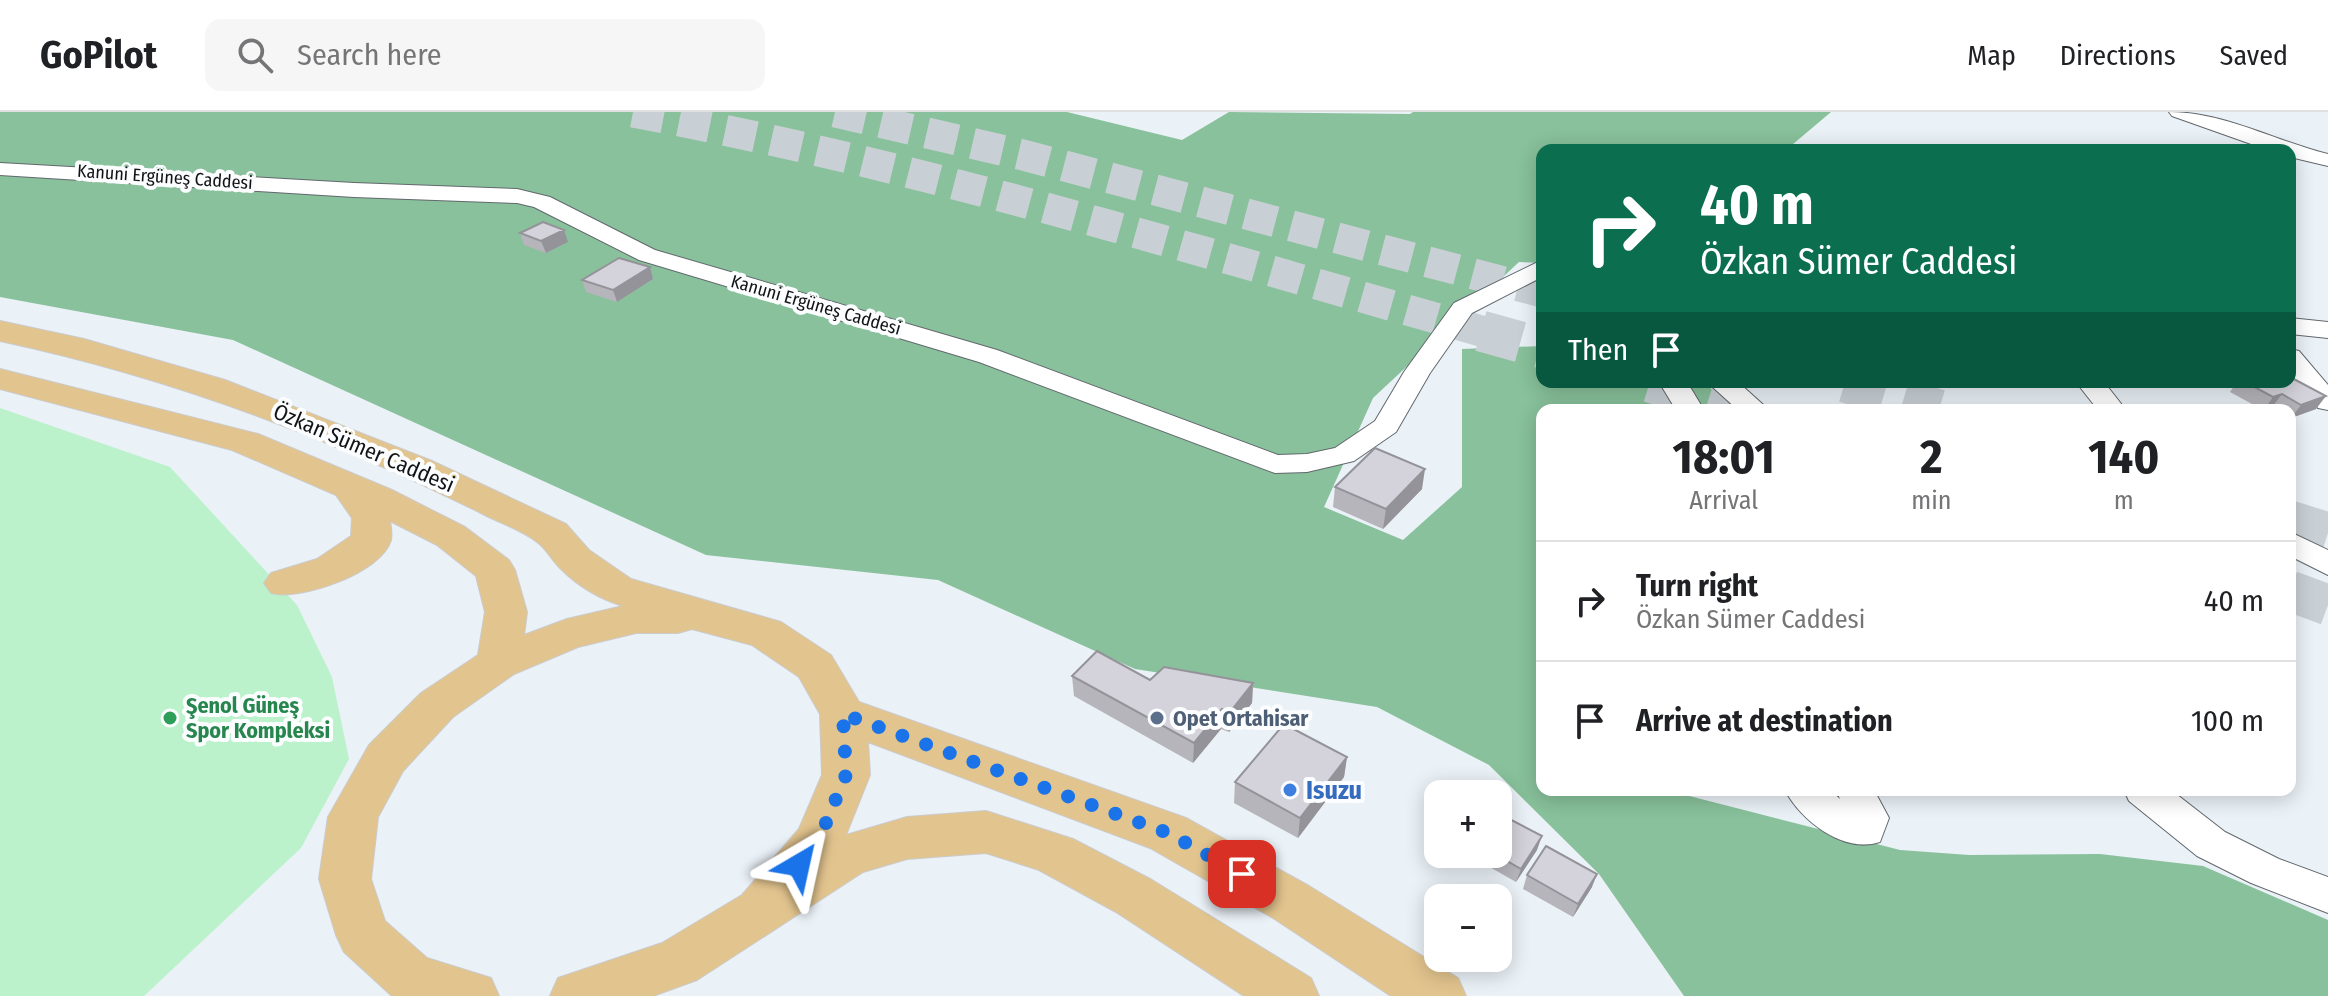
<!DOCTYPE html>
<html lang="en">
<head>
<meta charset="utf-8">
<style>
	:root { --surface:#fff; --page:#f6f6f6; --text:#202124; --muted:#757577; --line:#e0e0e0 }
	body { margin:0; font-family:"Fira Sans Condensed",sans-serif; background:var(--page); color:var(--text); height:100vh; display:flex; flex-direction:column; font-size:30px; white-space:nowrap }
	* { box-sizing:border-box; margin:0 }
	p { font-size:26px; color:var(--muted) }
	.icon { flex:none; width:44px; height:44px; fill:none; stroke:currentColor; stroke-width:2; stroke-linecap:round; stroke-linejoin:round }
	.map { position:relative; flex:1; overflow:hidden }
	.side { position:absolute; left:1536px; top:292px; width:760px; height:392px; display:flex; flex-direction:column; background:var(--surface); border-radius:16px; box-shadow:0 4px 20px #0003 }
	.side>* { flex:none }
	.hud { position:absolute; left:1536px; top:32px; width:760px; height:244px; border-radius:16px; box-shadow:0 4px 20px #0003; background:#0b6e4f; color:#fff; overflow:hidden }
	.tools { position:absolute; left:1424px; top:668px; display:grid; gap:16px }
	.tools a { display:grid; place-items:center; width:88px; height:88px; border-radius:16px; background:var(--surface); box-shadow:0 4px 20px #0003; font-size:40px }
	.pin { position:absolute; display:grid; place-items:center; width:68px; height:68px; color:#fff; margin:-34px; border-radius:16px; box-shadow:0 4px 12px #0006 }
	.me { position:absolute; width:88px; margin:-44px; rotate:36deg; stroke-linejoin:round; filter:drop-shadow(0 0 6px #0008) }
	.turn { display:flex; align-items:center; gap:28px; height:168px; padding:0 32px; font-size:36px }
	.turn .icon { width:104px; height:104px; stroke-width:2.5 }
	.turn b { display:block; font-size:56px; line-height:68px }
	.then { display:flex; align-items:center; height:76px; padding:0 32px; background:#0003; gap:16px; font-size:30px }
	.eta { display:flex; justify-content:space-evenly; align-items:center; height:136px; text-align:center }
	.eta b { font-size:48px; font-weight:700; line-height:56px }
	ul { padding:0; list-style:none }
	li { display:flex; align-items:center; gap:24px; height:120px; padding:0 32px; border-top:2px solid var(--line) }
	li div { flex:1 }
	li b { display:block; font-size:30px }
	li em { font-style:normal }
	header { display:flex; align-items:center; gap:48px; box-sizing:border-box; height:112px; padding:0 40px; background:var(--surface); border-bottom:2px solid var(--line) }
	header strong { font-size:38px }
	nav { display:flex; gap:44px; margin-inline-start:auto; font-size:28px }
	.search { width:560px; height:72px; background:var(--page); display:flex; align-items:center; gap:20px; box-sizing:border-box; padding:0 28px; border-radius:16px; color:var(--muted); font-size:30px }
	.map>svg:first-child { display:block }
</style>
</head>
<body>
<header>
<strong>GoPilot</strong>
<div class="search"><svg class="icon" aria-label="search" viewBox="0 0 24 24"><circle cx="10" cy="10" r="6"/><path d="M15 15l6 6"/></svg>Search here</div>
<nav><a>Map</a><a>Directions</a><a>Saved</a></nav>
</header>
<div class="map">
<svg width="2328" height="884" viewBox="0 0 2328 884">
	<rect width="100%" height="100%" fill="#eaf1f7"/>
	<path fill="#bbf2cc" d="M0 296 170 355 297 493 332 565 349 647 301 736 144 884H0Z"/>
	<path fill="#88c19b" d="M0 0H1067L1182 28 1229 0 1410 2 1413 0H1831L1786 38H1542V151L1519 150 1373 286 1324 395 1403 428 1462 375V237L1542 234V270H1705L1731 298H1542V678H1666L1900 738 1969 743 2100 742 2203 754 2328 808V884H1684L1599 762 1489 653 1377 595 1135 557 938 468 706 443 233 228 0 185Z"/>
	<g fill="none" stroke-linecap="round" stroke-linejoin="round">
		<path stroke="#c9d0d5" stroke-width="31" stroke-dasharray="31 16" stroke-linecap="butt" d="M633 0C923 54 1205 141 1488 221
			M835 0 1023 43 1542 180"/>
		<path stroke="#c9d0d5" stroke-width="41" stroke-dasharray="41 20" stroke-linecap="butt" d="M1481 219 1542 236
			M1650 270 1738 298
			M1845 270 1939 298
			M2290 409 2328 421
			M2290 479 2328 493"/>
		<defs>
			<path id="minor" d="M2169 0C2224 0 2275 29 2328 42V54L2290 45V38H2268L2172 4Z
				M0 51 354 71 517 77 550 85 655 138 997 238 1278 343 1307 342 1335 336 1375 309 1404 260 1454 191 1542 148V165L1472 201 1430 261 1396 320 1354 349 1307 360 1275 361 979 250 639 148 534 95 517 91 354 85 0 63Z
				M2290 206 2328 210V226L2290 222Z
				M2290 237 2299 239 2328 273V298L2318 296 2290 262Z
				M1659 270H1687L1704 298H1676Z
				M1707 270H1738L1769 298H1738Z
				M2076 270H2104L2126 298H2098Z
				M2290 420 2328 438V463L2290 444Z
				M1785 678H1830L1840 687 1836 678H1874L1889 706 1880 730C1844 742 1801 709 1785 678Z
				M2124 678H2171L2225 720 2279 747 2328 765V801L2251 771 2197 744 2129 689Z"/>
			<path id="major" d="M0 209 84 227 225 268 432 349 566 412 589 438 631 467 781 510 831 543 859 590 1186 706 1309 774 1458 866 1466 884H1391L1273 806 1150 736 868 630 870 663 846 723 907 705 986 699 1073 727 1152 768 1311 866 1319 884H1244L1116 800 1039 758 986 741 907 747 863 760 697 868 653 884H550L558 866 662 831 742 783 799 717 822 663 820 602 799 565 752 533 692 517 678 521H636L578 535 514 562 453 605 403 659 378 705 371 767 385 809 427 846 491 866 499 884H392L344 840 336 823 319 767 328 705 369 633 421 581 478 543 485 500 476 464 437 433 390 409C391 414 392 422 391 428 382 461 299 489 271 481L264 471 271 461 317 447 351 424 352 406 336 383 232 338 0 277V257L258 322 392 378 465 415 509 448 515 458 527 500 524 523 567 507 623 494C600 487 578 474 561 457 552 449 547 437 537 430 522 418 500 411 483 402 329 325 169 265 0 229Z"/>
		</defs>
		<use href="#minor" stroke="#62686d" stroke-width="2"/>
		<use href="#major" stroke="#cbcbcc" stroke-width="2"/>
		<use href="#minor" fill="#fff" fill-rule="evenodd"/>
		<use href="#major" fill="#e2c48e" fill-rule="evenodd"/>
	</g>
	<path fill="#b6b5bb" d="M520 121 568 130 546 141 524 133Z
		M650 155 653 167 617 190 586 180 582 168Z
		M2228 270H2290L2316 297 2291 306 2290 305V298H2277L2272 295 2263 298 2230 280 2234 274Z
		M1335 375 1422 377 1383 417 1333 395Z
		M1072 564 1150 568 1253 571 1252 591 1229 620 1221 617 1193 651 1074 584Z
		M1347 645 1344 665 1298 726 1234 691 1235 670Z
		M1537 738 1516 770 1467 742H1498Z
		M1527 763 1592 775 1573 805 1523 777Z"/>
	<path fill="#949399" d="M564 118 568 130 546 141 541 129Z
		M650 155 653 167 617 190 613 178Z
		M2282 282 2272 295 2264 298 2273 285Z
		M2326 284 2316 297 2291 306 2301 293Z
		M1425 357 1422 377 1383 417 1386 397Z
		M1253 571 1252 591 1229 620 1230 600Z
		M1222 597 1221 617 1193 651 1194 631Z
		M1347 645 1344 665 1298 726 1300 706Z
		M1542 724 1537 738 1516 770 1521 757Z
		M1597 762 1592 775 1573 805 1578 792Z"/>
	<path fill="#d4d2da" stroke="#949399" stroke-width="2" d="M543 110 564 118 541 129 520 121Z
		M619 146 650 155 613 178 582 168Z
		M2290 265 2326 284 2301 293 2282 282 2273 285 2245 270H2290Z
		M1375 336 1425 357 1386 397 1335 375Z
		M1097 539 1150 568 1164 555 1253 571 1230 600 1222 597 1194 631 1072 564Z
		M1284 612 1347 645 1300 706 1235 670Z
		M1498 701 1542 724 1521 757 1495 742H1498Z
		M1546 734 1597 762 1578 792 1527 763Z"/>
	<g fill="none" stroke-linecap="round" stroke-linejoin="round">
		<path stroke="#1a73e8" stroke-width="14" stroke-dasharray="0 25.2" d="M799 753 818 730 846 663 843 602 1168 721 1242 762"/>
	</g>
	<circle fill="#2e9e5b" stroke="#fcfdff" stroke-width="3" cx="170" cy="606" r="8"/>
	<circle fill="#5c6f8a" stroke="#fcfdff" stroke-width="3" cx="1157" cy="606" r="8"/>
	<circle fill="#3f7fe0" stroke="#fcfdff" stroke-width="3" cx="1290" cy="678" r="8"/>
	<g text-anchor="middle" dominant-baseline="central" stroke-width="8" stroke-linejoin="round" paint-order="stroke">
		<g font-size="18" fill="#111315" stroke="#fcfdff">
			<text transform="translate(165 65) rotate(4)">Kanuni Ergüneş Caddesi</text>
			<text transform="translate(816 193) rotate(16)">Kanuni Ergüneş Caddesi</text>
		</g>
		<g font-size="22" fill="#111315" stroke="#fcfdff">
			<text transform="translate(364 336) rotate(23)">Özkan Sümer Caddesi</text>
		</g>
		<g font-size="22" font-weight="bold" fill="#27864d" stroke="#fcfdff" text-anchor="start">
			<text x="186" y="593">Şenol Güneş<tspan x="186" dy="25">Spor Kompleksi</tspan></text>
		</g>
		<g font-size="22" font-weight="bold" fill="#4e5e75" stroke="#fcfdff" text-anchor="start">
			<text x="1173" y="606">Opet Ortahisar</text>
		</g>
		<g font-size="26" font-weight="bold" fill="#366cbe" stroke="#fcfdff" text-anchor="start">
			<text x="1306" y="678">Isuzu</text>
		</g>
	</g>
</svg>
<div class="tools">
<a>+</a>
<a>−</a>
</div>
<div class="pin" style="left:1242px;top:762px;background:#d93025"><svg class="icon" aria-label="arrive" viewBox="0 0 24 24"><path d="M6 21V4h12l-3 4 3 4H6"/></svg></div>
<svg class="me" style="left:799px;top:753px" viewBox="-20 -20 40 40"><path d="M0-17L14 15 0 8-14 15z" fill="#1a73e8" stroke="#fff" stroke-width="4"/></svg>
<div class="hud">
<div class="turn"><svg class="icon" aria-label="right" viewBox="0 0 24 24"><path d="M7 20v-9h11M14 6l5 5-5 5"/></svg><div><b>40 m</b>Özkan Sümer Caddesi</div></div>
<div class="then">Then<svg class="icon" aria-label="arrive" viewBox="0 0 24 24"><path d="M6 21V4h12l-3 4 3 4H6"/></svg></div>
</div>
<section class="side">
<div class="eta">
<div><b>18:01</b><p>Arrival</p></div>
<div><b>2</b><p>min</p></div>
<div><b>140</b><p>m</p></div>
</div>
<ul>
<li><svg class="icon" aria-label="right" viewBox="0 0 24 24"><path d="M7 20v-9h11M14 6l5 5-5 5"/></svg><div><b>Turn right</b><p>Özkan Sümer Caddesi</p></div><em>40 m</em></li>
<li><svg class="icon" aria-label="arrive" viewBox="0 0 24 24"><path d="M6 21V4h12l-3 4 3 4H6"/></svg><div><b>Arrive at destination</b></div><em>100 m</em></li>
</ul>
</section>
</div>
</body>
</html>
